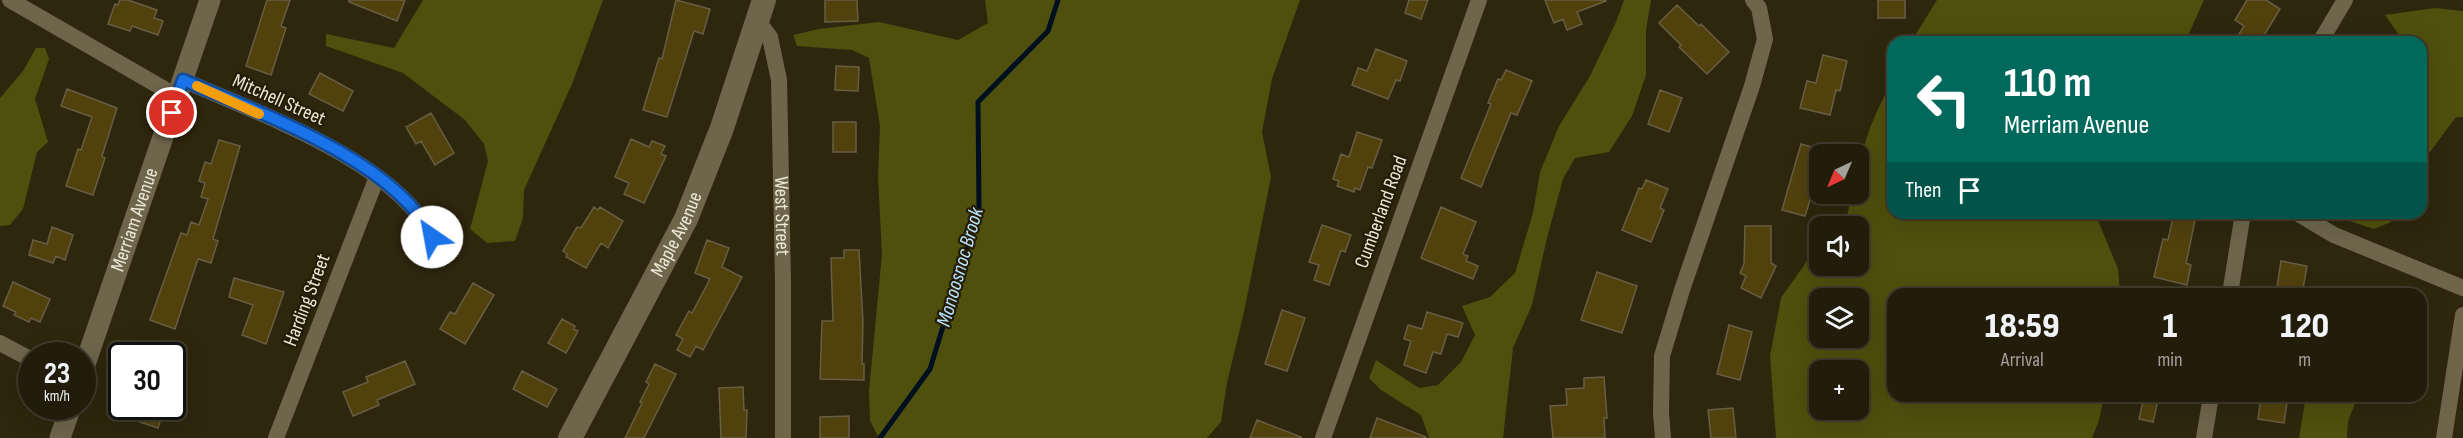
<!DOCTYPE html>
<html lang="en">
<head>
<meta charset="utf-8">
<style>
	:root { --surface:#221c0a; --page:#2e2918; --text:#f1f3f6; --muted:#a2a19c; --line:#3f3a2b }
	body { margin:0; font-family:"Sofia Sans Condensed",sans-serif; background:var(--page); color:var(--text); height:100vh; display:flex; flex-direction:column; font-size:22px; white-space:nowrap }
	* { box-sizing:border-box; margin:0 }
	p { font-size:20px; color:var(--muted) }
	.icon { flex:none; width:33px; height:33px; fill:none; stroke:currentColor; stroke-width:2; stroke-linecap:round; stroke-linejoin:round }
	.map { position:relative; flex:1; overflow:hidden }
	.drawer { position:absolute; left:1887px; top:288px; width:540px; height:114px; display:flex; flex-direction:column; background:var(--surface); border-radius:18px; box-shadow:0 6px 24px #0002,0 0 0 2px var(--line) }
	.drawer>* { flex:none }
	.hud { position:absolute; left:1887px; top:36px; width:540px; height:183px; border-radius:18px; box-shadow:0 6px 24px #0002,0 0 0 2px var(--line); background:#00695c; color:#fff; overflow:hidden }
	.needle { width:39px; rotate:224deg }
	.fabs { position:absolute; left:1809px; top:144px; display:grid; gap:12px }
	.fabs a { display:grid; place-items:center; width:60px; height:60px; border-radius:12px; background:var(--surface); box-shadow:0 6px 24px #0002,0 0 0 2px var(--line); font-size:30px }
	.speed { position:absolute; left:18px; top:342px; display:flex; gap:12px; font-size:30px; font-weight:700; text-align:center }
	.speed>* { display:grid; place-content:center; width:78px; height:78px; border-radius:50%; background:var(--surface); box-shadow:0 6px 24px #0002,0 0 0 2px var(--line); line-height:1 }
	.speed small { font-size:15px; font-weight:400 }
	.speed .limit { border:3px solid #111; border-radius:9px; background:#fff; color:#111 }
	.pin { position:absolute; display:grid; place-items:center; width:51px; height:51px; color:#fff; margin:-26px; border:3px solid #fff; border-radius:50%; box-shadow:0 2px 6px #0007 }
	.me { position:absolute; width:66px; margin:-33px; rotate:327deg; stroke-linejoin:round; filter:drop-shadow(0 0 4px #0008) }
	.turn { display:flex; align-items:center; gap:21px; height:126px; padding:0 18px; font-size:27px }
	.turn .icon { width:78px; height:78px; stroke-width:2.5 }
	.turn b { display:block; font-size:42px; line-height:51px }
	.then { display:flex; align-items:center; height:57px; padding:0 18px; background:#0003; gap:12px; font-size:22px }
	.eta { display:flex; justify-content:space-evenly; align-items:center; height:102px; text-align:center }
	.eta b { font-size:36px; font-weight:800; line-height:42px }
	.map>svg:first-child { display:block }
</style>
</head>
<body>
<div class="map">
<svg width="2463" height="438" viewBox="0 0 2463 438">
	<rect width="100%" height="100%" fill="#2e260d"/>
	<path fill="#4f500d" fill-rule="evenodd" d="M423 0H603L572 84 524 190 523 218 515 241 487 243 470 229 488 161 484 144 465 120 403 73 326 46V34L394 48Z
		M985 0H1300L1272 79 1262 132 1271 177 1244 312 1227 383 1221 422 1207 438H879L870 421 869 391 882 254 878 178 880 126 869 58 852 50 797 46 793 35 819 29 879 22 958 40 988 23Z
		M1624 0H1651L1646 30V75L1632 116 1609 152 1575 158 1563 179 1547 238 1532 305 1513 348 1503 438H1429L1421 415 1381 390 1369 378 1376 360 1419 388 1438 385 1461 362 1475 335 1462 306 1490 297 1515 273 1533 213 1540 172 1559 126 1590 76 1616 22Z
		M1937 0H2204L2185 42H1911Z
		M2435 8 2463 11V117H2456L2421 164V42H2404L2385 15Z
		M36 48H45L49 59 35 99 48 142 37 152 23 209 10 225 0 226V98L23 71Z
		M1893 79V213H2095L2118 269 2120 294H1893V396H2104L2099 420 2092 438H1776L1770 356 1781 298 1819 244 1820 266H1858V226H1836L1847 216 1852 194H1858C1858 148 1873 118 1893 79ZM1820 298H1858V338H1820ZM1858 370V410H1820V370Z
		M2325 213H2395L2391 222 2374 229Z
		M2306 396H2358L2348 421 2347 438H2299Z"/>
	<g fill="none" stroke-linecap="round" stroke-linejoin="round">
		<path stroke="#000f1f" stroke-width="5" d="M880 438 930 369 979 209 978 102 1048 31 1058 0"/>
	</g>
	<path fill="#50410d" stroke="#675e44" stroke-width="1.5" d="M120 0H128L157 10 154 18 163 21 158 35 132 26 130 31 108 24 115 4 118 5Z
		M267 0H290L281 26 286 28 271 75 246 66Z
		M349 0H405L397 21 349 2Z
		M676 0 710 9 703 34 694 31 667 117 643 110 659 58 662 59Z
		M825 0H857L858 21 825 22Z
		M1409 0H1428L1421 19 1405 13Z
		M1545 0H1606V1L1577 12 1582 24 1567 30 1563 19 1554 23Z
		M1878 0H1905V18H1878Z
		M2247 0H2266L2280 9 2260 42H2234L2244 26 2235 20Z
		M1677 5 1699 26 1701 24 1729 52 1707 74 1679 47 1681 45 1659 23Z
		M1376 49 1407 61 1400 81 1396 80 1388 99 1352 85 1358 68 1367 71Z
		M1823 55 1847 61 1840 91 1836 90 1830 115 1800 108 1807 81 1816 83Z
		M836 66 859 67 858 91 835 90Z
		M1506 70 1532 81 1517 115 1511 113 1481 187 1461 178 1491 104 1488 103 1498 79 1501 80Z
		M320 73 353 91 343 111 309 94Z
		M67 89 117 108 102 156 105 158 93 195 66 186 78 149 81 150 92 117 61 106Z
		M1660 90 1682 98 1669 132 1648 124Z
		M431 113 454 153 435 165 421 141 416 144 406 127Z
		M833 122H856V152H833Z
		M1357 132 1382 140 1372 168 1368 167 1360 190 1355 188 1354 192 1337 186 1339 181 1333 179 1341 154 1349 157Z
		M631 139 649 147 652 141 665 146 661 154 666 156 644 203 624 194 629 183 615 177Z
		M219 140 240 146 213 239 218 241 211 263 198 259 175 329 150 320 181 233 187 235 191 222 199 225 208 199 201 197 205 183 199 181 205 162 211 164Z
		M1801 144 1820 149V199L1811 197 1805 216 1782 210Z
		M1646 180 1668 189 1660 208 1664 210 1651 242 1622 230 1639 188 1642 189Z
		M594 207 598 210 600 207 623 221 608 248 601 243 586 268 566 257 567 254 563 251 577 227 581 228Z
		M1441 207 1476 222 1463 254 1468 256 1466 261 1478 266 1473 279 1421 258Z
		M2174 213 2196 216 2186 263 2191 265 2187 285 2154 277 2163 239 2168 240Z
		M1322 225 1351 235 1345 252 1341 250 1329 285 1314 280 1319 265 1309 262Z
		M1745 226H1771V263L1776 266 1761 298 1741 288 1746 276 1740 273 1744 264Z
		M52 227 73 235 65 260 56 256 53 263 29 255 33 240 47 244Z
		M707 240 729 248 722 267 742 277 703 350 696 346 690 357 677 350 683 339 676 335 689 311 692 313 710 279 695 273Z
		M844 250H859L863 322 862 364H864V380L820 379 822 321H833L831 258H844Z
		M2281 261 2307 266 2302 294H2276Z
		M1597 272 1637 286 1622 333 1581 320Z
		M234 278 284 292 266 344 242 335 253 305 229 297Z
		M13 282 50 299 40 322 31 318 29 322 14 315 16 312 3 306Z
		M473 283 494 295 465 344 440 329 450 312 455 314Z
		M1282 310 1305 318 1287 371 1265 364Z
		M1427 312 1463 323 1458 337 1447 334 1441 354 1433 352 1426 373 1404 365 1411 341 1404 339 1408 325 1422 329Z
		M562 319 575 326 574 329 578 331 566 353 548 343Z
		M1729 325 1752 332 1740 380 1717 374Z
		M405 361 415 384 377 400 379 405 353 416 343 392 368 382 366 377Z
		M655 364 676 374 644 438H625L642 403 640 402 649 384 646 382Z
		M522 371 557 389 547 407 513 389Z
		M1604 377 1607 418H1604L1605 438H1553L1550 406 1567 405 1566 389 1584 388V378Z
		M743 387 744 410H747L746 438H721L719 388Z
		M2144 396H2159L2153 422 2139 419Z
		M2261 396H2288L2284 423 2258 419Z
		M139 406H165L158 428 134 420Z
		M1733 408 1736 438H1711L1708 410Z
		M849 416V438H820V417Z
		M1377 418 1426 437V438H1370Z
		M1257 420 1301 437V438H1250Z"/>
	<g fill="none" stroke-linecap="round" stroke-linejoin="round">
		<g stroke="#6e654b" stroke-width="16">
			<path d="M10 0 178 97"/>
			<path id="s1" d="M758 21 770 37 779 80 783 280V438"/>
			<path d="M2320 42 2345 0"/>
			<path d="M183 80C257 113 396 161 432 237"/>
			<path d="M2297 213 2334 235 2463 288"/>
			<path d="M2230 294 2243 213"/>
			<path d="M0 343 32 360"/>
			<path d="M276 438 377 177"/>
			<path d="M1323 438 1479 0"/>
			<path d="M1663 438 1661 413 1662 356 1682 290 1752 86 1765 39 1759 8 1753 0"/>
			<path d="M2204 438 2211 396"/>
			<path d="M2444 438 2463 315"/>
		</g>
		<g stroke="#6e654b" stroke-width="21">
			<path id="s2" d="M82 373 210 0"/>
			<path d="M60 438 71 406"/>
		</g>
		<path stroke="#6e654b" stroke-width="24" id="s3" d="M570 438 686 219 722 128 764 0"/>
	</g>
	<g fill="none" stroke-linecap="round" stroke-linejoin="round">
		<defs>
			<path id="route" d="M172 113 183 80C257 112 397 161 432 237"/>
		</defs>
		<use href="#route" stroke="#114b97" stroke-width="15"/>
		<use href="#route" stroke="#1a73e8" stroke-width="10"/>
		<path stroke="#f59e0b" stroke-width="10" d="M197 86 259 114"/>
	</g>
	<g text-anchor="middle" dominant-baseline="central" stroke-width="4.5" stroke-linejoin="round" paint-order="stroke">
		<g font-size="20" fill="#ede8d9" stroke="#241c04">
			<text transform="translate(279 100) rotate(24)">Mitchell Street</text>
			<text transform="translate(1381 212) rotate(-70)">Cumberland Road</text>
			<text stroke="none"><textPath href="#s1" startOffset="200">West Street</textPath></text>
			<text stroke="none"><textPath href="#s2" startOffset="162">Merriam Avenue</textPath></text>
			<text stroke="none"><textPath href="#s3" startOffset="230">Maple Avenue</textPath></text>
			<text transform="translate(307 300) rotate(-69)">Harding Street</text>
		</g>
		<g font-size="21" font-style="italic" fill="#b9e2ff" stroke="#241c04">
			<text transform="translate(960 267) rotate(-74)">Monoosnoc Brook</text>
		</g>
	</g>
</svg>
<div class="fabs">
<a><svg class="needle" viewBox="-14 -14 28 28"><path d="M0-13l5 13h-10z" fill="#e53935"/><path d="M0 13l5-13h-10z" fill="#a2a19c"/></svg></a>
<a><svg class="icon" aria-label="sound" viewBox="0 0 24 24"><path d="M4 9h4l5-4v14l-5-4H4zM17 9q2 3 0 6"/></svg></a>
<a><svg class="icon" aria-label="layers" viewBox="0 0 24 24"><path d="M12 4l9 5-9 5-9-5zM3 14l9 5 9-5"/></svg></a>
<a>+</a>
</div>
<div class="speed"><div>23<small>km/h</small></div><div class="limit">30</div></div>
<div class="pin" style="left:172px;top:113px;background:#d93025"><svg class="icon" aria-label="arrive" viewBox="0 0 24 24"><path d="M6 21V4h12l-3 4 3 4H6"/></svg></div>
<svg class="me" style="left:432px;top:237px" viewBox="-20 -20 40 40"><circle r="19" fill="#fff"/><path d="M0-13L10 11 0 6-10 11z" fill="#1a73e8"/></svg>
<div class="hud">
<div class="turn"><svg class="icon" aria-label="left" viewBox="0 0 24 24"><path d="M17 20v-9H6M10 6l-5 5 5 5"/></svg><div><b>110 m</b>Merriam Avenue</div></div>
<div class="then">Then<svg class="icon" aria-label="arrive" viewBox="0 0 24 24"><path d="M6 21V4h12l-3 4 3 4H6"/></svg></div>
</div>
<section class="drawer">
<div class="eta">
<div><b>18:59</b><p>Arrival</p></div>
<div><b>1</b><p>min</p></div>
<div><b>120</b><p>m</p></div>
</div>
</section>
</div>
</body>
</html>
